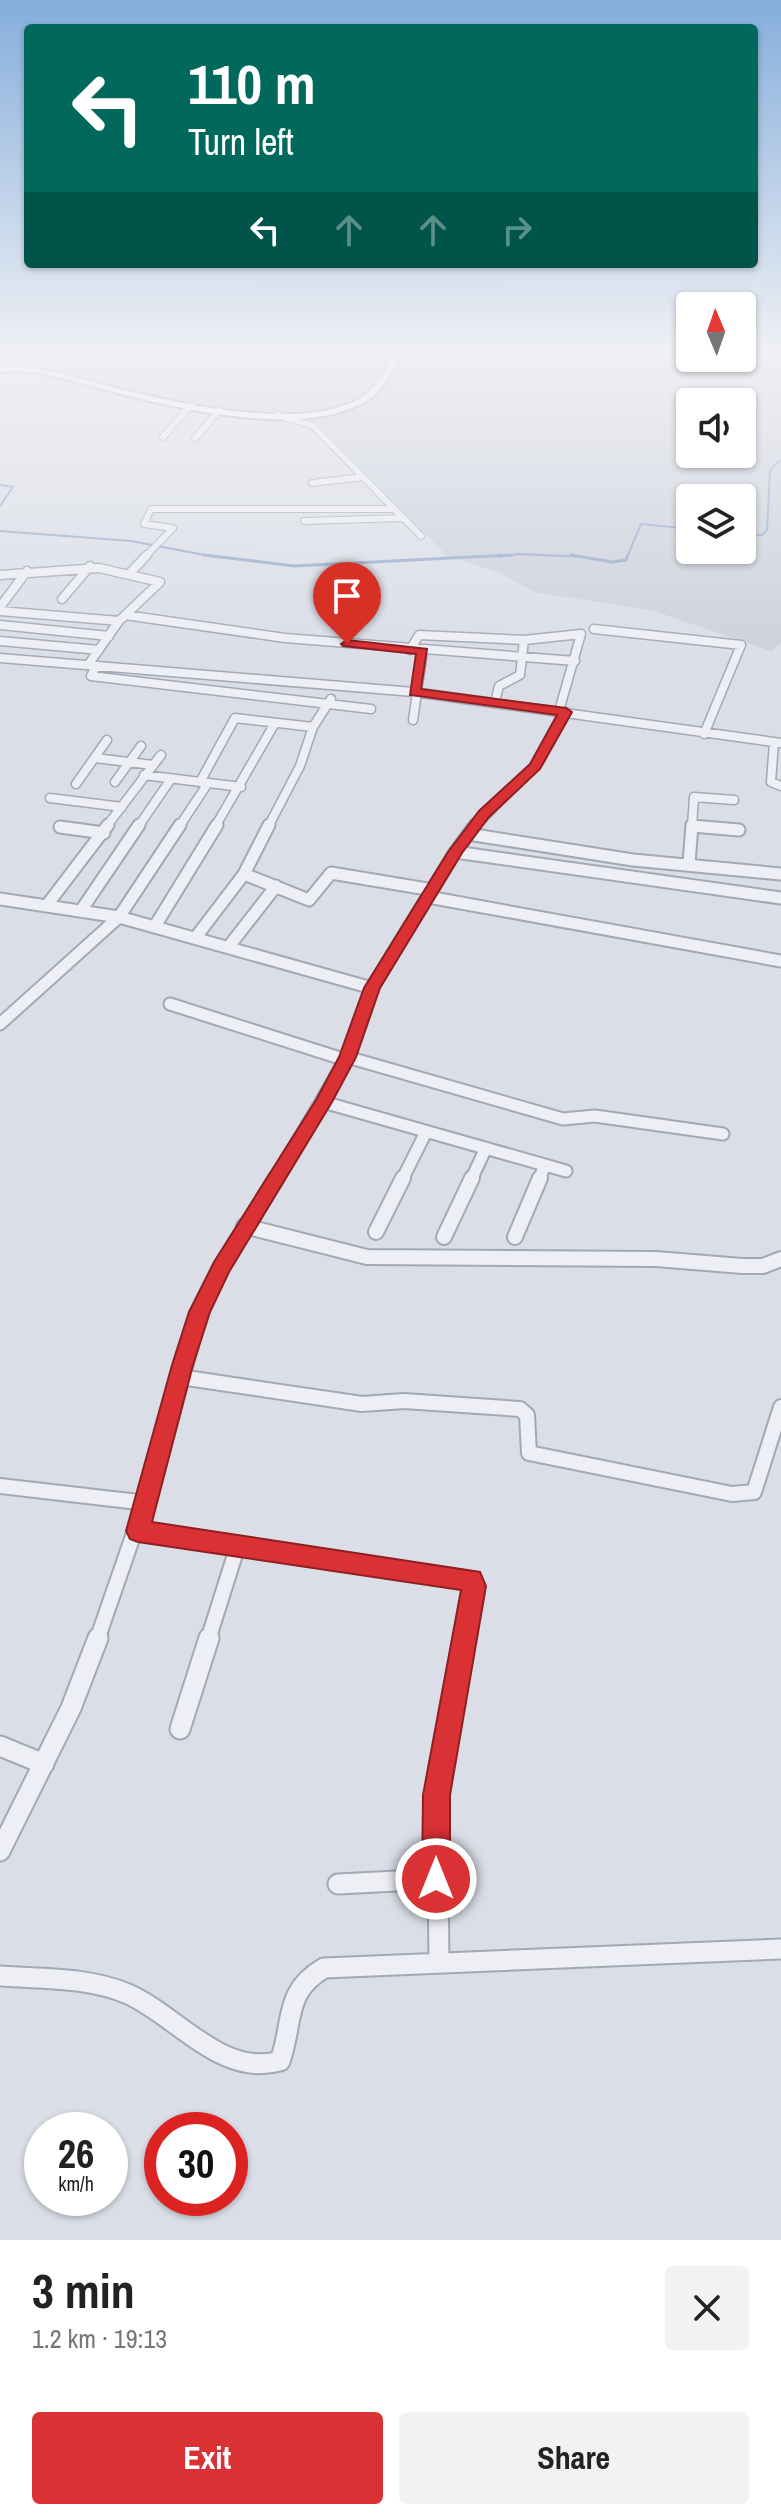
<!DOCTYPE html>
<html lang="en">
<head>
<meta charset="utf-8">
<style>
	:root { --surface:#fff; --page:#f2f2f2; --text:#222; --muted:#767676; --accent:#da3134 }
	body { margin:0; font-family:"Archivo Narrow",sans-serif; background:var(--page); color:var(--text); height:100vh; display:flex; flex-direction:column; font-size:30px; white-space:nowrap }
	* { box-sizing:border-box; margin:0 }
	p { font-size:26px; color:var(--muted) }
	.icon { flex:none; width:44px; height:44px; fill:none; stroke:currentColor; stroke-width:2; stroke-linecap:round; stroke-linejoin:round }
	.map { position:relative; height:2240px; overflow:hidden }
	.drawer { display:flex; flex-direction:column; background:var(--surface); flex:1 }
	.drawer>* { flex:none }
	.hud { position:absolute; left:24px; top:24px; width:734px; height:244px; border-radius:8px; box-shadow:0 2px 6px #0004; background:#00695c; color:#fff; overflow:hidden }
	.needle { width:52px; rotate:358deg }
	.fabs { position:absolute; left:676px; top:292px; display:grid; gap:16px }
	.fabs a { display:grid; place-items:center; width:80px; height:80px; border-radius:8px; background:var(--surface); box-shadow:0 2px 6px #0004; font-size:40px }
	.speed { position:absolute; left:24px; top:2112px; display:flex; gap:16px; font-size:40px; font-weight:700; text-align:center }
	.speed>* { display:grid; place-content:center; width:104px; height:104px; border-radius:50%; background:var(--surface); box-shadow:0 2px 6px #0004; line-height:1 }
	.speed small { font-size:20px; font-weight:400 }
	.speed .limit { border:12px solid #d22; background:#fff; color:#111 }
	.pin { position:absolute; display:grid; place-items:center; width:68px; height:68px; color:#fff; margin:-82px -34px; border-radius:50% 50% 50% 0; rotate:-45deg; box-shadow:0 0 8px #0007 }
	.pin .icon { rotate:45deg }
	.me { position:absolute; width:88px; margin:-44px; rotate:0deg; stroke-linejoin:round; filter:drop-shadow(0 0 6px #0008) }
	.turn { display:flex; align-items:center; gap:28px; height:168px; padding:0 32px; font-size:36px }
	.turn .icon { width:104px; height:104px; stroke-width:2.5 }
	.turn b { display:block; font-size:56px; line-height:68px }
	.lanes { display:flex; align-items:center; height:76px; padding:0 32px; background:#0003; justify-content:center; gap:40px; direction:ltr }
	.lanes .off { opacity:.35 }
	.round { display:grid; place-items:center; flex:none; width:84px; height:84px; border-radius:8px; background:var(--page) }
	.head { display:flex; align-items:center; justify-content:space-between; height:136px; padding:0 32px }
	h1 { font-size:48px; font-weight:800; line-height:60px }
	.action { display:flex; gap:16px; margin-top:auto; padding:16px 32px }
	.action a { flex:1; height:92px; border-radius:8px; background:var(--accent); color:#fff; font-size:32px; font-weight:800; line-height:92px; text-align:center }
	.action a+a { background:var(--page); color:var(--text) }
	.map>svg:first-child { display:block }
</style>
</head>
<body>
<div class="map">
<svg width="781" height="2240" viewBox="0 0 781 2240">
	<rect width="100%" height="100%" fill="#dbdee7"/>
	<path fill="#cdd0dc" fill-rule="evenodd" d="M59 349H690V358H742V349H781V643L771 651 654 611 534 592 498 572 447 556 318 423 151 395 85 380 27 362ZM690 402H742V454H690ZM690 498H742V550H690Z"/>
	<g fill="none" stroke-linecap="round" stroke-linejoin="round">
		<path stroke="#92a6cb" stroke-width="2" d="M0 485 13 487 0 506
			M0 531 131 541 215 557
			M742 535H762L767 530 770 470 781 460
			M498 557 519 554 583 557
			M627 557 641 524 690 529"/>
		<path stroke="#92a6cb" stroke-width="3" d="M204 555 294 566 511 555
			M571 555 612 562 626 560 628 555"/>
		<defs>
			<path id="minor-far4" d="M277 415 313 426 421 536
				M163 437 191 405
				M195 438 220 410
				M312 483 363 477
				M304 521 404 518
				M145 557 173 528 144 524 151 509H394"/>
			<path id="minor-far3" d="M130 573 147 555
				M0 575 99 568 160 582 119 621 88 665
				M62 599 90 566
				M0 607 27 571
				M0 611 119 621
				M125 615 285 638 575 661
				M0 625 109 636
				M594 629 741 645 704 734
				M0 641 99 650
				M410 650 419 635 524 640
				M0 658 414 692 781 743
				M96 666 91 676 371 709
				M495 702 499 686 520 675 524 640 581 634 559 711
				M413 720 423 651
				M774 742 771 782 781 786
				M95 758 153 765
				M144 775 241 787
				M115 782 141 746
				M200 782 235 718 313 727 331 699
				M76 784 107 740
				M50 798 122 807
				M692 826 706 827
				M106 827 161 755
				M138 827 171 779
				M179 827 208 783
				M215 827 275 723
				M268 827 300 766 313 727
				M474 827 535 766 566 712
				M692 827 694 797 734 800"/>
			<path id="minor-far2" d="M692 826 739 830
				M60 827 104 833
				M468 834 633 860 781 874
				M455 852 781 898
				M689 863 692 825
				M244 874 269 825
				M428 897 781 961
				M0 899 119 917 372 988
				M47 905 108 825
				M82 909 139 825
				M155 926 217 825
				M196 937 244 874 309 900 331 873 433 890
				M230 945 276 886
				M170 1004 346 1060
				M0 1024 119 917 180 825
				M347 1057 563 1119 595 1116 723 1134
				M323 1102 566 1171
				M275 1180 347 1057 372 988 455 852 475 825
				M402 1180 426 1132
				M471 1180 486 1148
				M539 1180 545 1165"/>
			<path id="minor-far1" d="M244 1226 367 1257 656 1259 742 1266H763L781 1259
				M376 1232 403 1178
				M444 1237 472 1178
				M515 1237 540 1178
				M180 1377 362 1404 404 1401 520 1409 527 1415 529 1453 732 1494 754 1492 781 1407
				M0 1486 147 1503
				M138 1531 471 1580 474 1586 464 1640
				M97 1640 160 1458 200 1312 221 1268 276 1178
				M208 1640 238 1545"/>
			<path id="minor" d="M180 1729 209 1638
				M0 1746 44 1764
				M0 1851 71 1708 98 1638
				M338 1884 436 1879
				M439 1962 437 1795 465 1638
				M0 1976C42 1979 89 1977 128 1994 176 2015 222 2078 280 2061 294 2022 283 1992 324 1968L781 1949"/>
			<path id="major" d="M399 349H407C395 364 386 387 371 398 307 442 171 407 102 389 67 380 36 368 0 372V368C38 363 72 377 108 386 171 402 311 436 366 394 380 383 387 362 399 349Z"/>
		</defs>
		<use href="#minor-far4" stroke="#a4a8b4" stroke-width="8"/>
		<use href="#minor-far3" stroke="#a4a8b4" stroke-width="11"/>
		<use href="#minor-far2" stroke="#a4a8b4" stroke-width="15"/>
		<use href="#minor-far1" stroke="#a4a8b4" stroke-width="18"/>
		<use href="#minor" stroke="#a4a8b4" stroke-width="23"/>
		<use href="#major" stroke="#99a0b4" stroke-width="4"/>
		<use href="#minor-far4" stroke="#eeeff5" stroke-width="6"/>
		<use href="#minor-far3" stroke="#eeeff5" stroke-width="8"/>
		<use href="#minor-far2" stroke="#eeeff5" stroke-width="11"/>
		<use href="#minor-far1" stroke="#eeeff5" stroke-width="14"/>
		<use href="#minor" stroke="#eeeff5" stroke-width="19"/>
		<use href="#major" fill="#fff" fill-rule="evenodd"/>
	</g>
	<linearGradient id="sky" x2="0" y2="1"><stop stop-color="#85aedc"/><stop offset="0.53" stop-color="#eff0f4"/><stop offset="1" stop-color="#eff0f4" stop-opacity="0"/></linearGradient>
	<rect width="781" height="663" fill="url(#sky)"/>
	<path fill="#da3134" stroke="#8e2022" stroke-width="2" d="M347 640 427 649 421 689 566 708 572 712 540 769 489 817 462 853 380 988 356 1057 332 1102 229 1272 210 1312 193 1365 152 1522 480 1572 486 1586 450 1795V1879L446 1889 436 1893 426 1889 422 1879 423 1795 461 1590 138 1542 130 1539 126 1531 172 1365 189 1312 214 1262 316 1100 339 1057 364 988 448 852 479 811 530 764 557 715 410 695 416 654 343 646 341 644Z"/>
</svg>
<div class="fabs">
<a><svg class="needle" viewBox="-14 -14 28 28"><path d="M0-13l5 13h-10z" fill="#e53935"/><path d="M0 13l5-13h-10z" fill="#767676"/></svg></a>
<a><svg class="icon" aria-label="sound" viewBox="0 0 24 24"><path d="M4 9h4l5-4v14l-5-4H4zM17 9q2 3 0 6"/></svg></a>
<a><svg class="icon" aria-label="layers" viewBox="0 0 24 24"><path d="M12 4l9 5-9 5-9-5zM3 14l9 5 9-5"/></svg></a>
</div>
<div class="speed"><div>26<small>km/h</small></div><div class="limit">30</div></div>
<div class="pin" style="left:347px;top:644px;background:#d93025"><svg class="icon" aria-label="arrive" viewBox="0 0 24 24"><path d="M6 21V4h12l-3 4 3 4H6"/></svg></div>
<svg class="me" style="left:436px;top:1879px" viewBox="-20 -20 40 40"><circle r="17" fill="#da3134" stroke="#fff" stroke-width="3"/><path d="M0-11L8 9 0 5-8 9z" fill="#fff"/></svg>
<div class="hud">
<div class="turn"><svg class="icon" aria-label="left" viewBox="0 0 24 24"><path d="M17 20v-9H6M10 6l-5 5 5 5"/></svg><div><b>110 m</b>Turn left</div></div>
<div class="lanes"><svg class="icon" aria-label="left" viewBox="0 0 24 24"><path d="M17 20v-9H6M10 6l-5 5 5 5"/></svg><svg class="icon off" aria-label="ahead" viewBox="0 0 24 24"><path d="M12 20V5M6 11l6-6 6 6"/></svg><svg class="icon off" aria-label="ahead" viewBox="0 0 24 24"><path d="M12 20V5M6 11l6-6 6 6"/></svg><svg class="icon off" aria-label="right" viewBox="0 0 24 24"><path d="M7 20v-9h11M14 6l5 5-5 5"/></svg></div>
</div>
</div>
<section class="drawer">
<div class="head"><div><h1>3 min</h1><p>1.2 km · 19:13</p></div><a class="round"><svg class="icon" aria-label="close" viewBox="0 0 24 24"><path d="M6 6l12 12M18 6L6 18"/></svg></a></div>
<div class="action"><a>Exit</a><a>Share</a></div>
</section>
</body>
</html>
